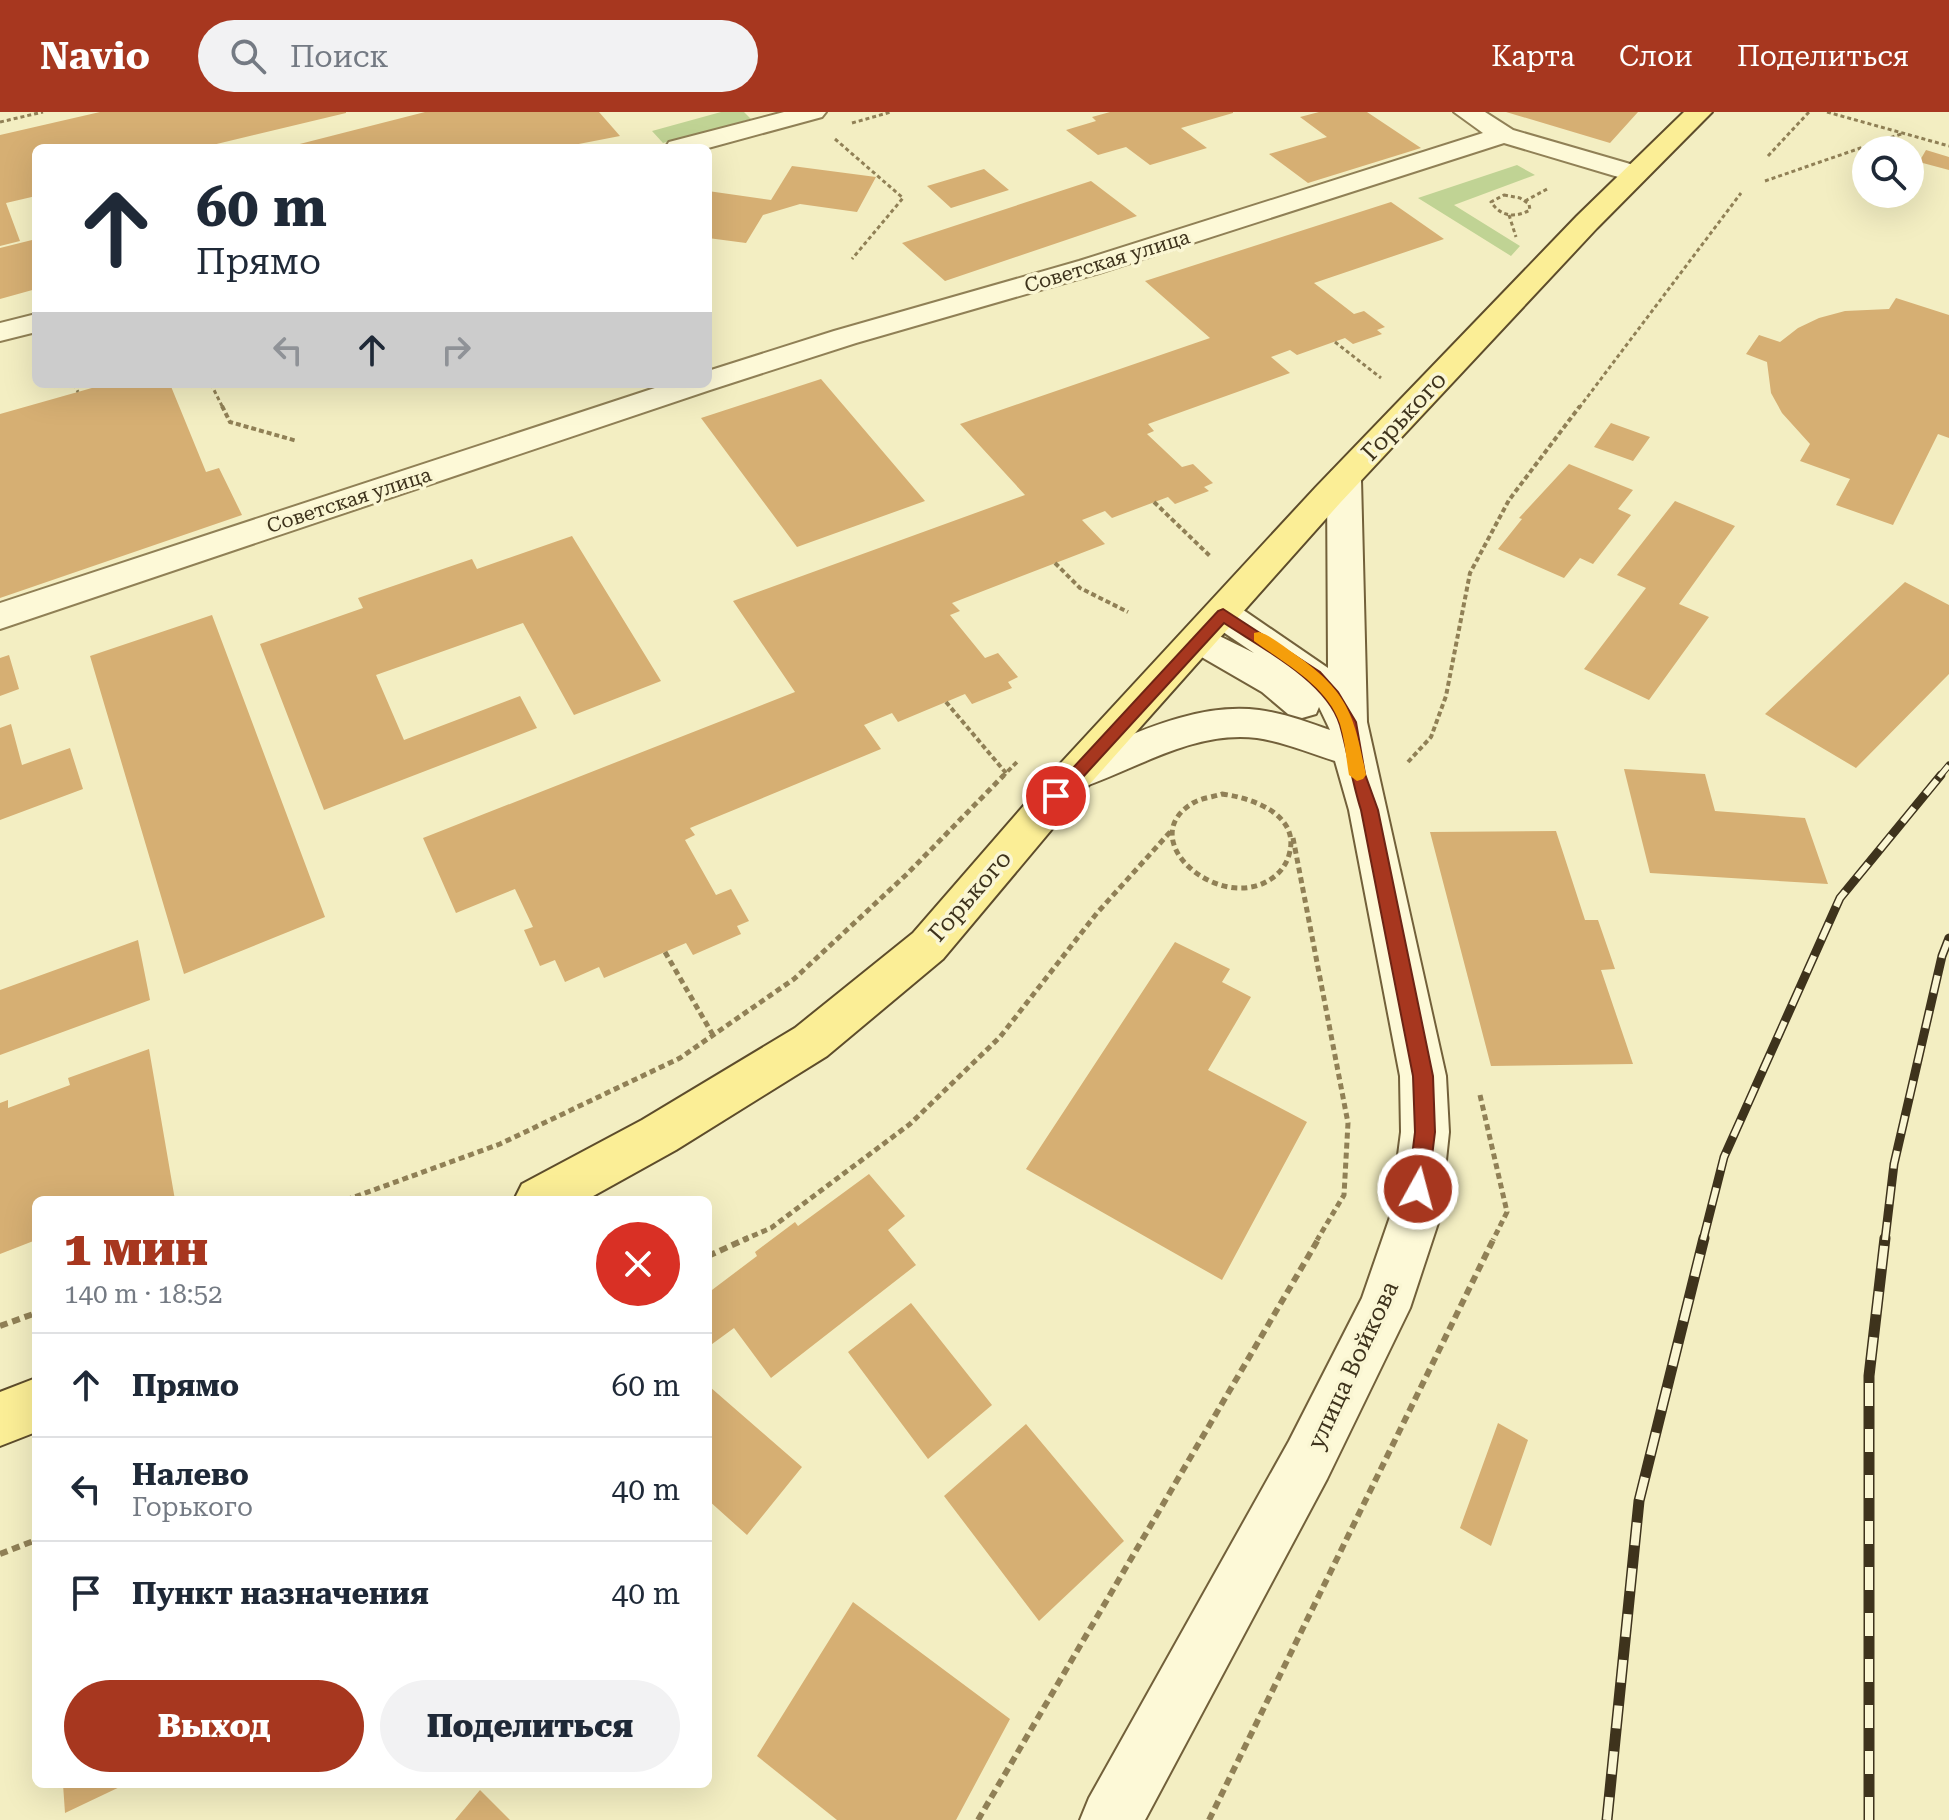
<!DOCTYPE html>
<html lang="ru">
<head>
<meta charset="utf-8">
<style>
	:root { --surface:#fff; --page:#f2f2f3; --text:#1f2937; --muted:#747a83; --line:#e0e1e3; --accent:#a7371f }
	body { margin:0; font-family:"Roboto Serif",serif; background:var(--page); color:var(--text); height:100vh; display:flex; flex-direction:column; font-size:30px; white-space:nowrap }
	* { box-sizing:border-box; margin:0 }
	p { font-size:26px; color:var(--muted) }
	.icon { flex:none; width:44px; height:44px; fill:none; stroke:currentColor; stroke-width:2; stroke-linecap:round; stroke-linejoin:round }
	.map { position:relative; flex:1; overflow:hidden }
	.details { position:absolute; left:32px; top:1084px; width:680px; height:592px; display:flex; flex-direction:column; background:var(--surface); border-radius:12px; box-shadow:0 8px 32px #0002 }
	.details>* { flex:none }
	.hud { position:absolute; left:32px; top:32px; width:680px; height:244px; border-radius:12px; box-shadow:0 8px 32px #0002; background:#fff; color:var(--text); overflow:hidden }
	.controls { position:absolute; left:1852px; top:24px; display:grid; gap:16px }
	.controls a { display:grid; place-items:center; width:72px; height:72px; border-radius:50%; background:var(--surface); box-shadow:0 8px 32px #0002; font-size:40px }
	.pin { position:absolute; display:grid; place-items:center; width:68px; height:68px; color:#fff; margin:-34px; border:4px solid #fff; border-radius:50%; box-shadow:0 2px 8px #0007 }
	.me { position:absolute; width:88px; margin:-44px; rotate:7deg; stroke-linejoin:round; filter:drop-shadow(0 0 6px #0008) }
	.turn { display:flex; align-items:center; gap:28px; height:168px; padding:0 32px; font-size:36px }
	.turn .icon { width:104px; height:104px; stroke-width:2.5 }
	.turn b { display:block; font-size:56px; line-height:68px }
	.lanes { display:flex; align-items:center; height:76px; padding:0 32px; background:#0003; justify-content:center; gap:40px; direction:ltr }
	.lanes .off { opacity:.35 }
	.round { display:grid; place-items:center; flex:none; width:84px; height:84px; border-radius:42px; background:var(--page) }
	.overview { display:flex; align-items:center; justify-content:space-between; height:136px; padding:0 32px }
	h1 { font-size:48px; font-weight:800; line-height:60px; color:var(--accent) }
	.action { display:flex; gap:16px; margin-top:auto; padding:16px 32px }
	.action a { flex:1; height:92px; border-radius:48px; background:var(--accent); color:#fff; font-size:32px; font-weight:800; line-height:92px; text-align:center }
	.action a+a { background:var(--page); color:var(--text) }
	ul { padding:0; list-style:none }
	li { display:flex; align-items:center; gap:24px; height:104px; padding:0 32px; border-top:2px solid var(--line) }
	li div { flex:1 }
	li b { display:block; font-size:30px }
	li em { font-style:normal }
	header { display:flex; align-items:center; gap:48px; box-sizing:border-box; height:112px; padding:0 40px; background:var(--accent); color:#fff }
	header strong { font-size:38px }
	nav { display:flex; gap:44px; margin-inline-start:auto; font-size:28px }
	.search { width:560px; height:72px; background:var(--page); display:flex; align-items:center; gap:20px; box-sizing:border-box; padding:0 28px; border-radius:44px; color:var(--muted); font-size:30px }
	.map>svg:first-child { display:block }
</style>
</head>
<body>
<header>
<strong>Navio</strong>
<div class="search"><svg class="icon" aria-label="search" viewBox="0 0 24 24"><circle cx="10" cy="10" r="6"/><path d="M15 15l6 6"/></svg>Поиск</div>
<nav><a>Карта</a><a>Слои</a><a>Поделиться</a></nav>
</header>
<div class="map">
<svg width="1949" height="1708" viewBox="0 0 1949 1708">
	<rect width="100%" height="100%" fill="#f3eec2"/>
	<path fill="#c0d394" d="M721 0H744L751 7 663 31 652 19Z
		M1517 53 1535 63 1454 93 1520 134 1511 144 1418 86Z"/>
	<path fill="#d6af73" d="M100 0H346V1L200 36H36V75L33 76 36 84 6 91 20 129 0 134V23Z
		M425 0H599L620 24 558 36H284Z
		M1110 0H1233V1L1181 16 1207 36 1150 53 1126 35 1098 43 1066 18 1096 9 1092 5Z
		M1319 0H1367L1421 36 1308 71 1269 42 1327 25 1300 5Z
		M1506 0H1638L1610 31Z
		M1926 38 1949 45V58L1919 50Z
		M792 54 876 65 857 100 800 92 763 103 746 131 708 126V79L771 88Z
		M984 57 1009 78 951 96 927 74Z
		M1091 69 1137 104 945 169 902 131Z
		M1391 90 1444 127 1314 171 1354 202 1364 199 1385 215 1377 218 1382 222 1353 232 1345 226 1297 243 1290 238 1271 245 1290 261 1148 312 1154 319 1147 322 1182 355 1193 352 1213 371 1204 375 1209 379 1175 392 1168 385 1112 406 1105 399 1082 408 1105 432 952 491 960 499 950 503 985 546 998 541 1018 565 1008 570 1012 576 972 592 965 582 898 610 892 601 864 613 881 637 690 716 695 723 685 728 716 783 731 777 749 809 737 814 741 822 693 843 686 831 604 866 599 855 565 870 555 848 540 854 524 818 533 815 515 777 456 801 423 726 795 580 733 489 1025 383 960 312 1210 226 1145 169Z
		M36 127V177L0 187V136Z
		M1896 186 1949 203V326L1938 322 1893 413 1836 393 1850 367 1800 349 1810 332 1782 301 1771 281 1767 250 1746 242 1759 223 1780 230 1798 216 1819 206 1845 199 1889 197Z
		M821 267 925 389 797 435 701 306Z
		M106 272H170L206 360 219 356 242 403 0 486V302Z
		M1611 311 1650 325 1633 349 1594 335Z
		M1569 352 1633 378 1618 397 1631 403 1593 452 1580 446 1564 466 1498 437 1522 407 1519 406Z
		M1675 389 1735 414 1679 492 1709 505 1649 588 1584 557 1646 476 1617 463Z
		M572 424 661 569 574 603 523 511 376 563 404 628 520 584 537 616 324 698 260 532 363 496 358 486 472 447 477 457Z
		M1905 470 1949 493V562L1856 656 1765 602Z
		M212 503 325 805 184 862 90 544Z
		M9 543 19 577 0 584V546Z
		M11 612 22 653 70 636 83 677 0 708V616Z
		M1624 657 1705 662 1715 699 1805 706 1828 772 1650 761Z
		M1556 719 1585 808H1598L1615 857 1601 858 1633 952 1491 954 1430 720Z
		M138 828 150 888 0 943V878Z
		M1175 830 1230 857 1222 870 1251 885 1208 958 1307 1010 1222 1168 1026 1057Z
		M149 937 175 1088H36V1128L0 1142V991L8 988V996L70 973 68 966Z
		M869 1062 905 1104 888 1118 916 1153 771 1266 734 1216 708 1235V1181L757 1144 755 1140 795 1110 798 1114Z
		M911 1191 992 1293 928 1347 848 1240Z
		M710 1275 802 1355 747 1423 708 1388Z
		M1498 1311 1528 1328 1491 1434 1460 1416Z
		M1026 1312 1124 1429 1039 1509 944 1384Z
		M853 1490 1010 1607 956 1708H837L757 1644Z
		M63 1672H126L65 1701Z
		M480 1678 510 1708H455Z"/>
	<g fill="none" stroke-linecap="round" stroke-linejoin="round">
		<defs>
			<path id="pedestrian" d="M784 0H826L822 5 708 36H665L669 30Z
				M36 202V220L0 229V211Z"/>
			<path id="minor" d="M1454 0H1485L1513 18 1644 56 1648 62 1644 68 1635 70 1504 31 1099 161 856 231 710 278 0 517V491L667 272H708V259L834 219 1079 149 1483 21Z"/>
			<path id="secondary" d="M1344 356 1356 359 1361 367 1367 610 1446 964 1449 1020 1440 1105 1410 1196 1327 1367 1145 1708H1080L1089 1686 1289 1329 1362 1186 1390 1105 1401 1020 1400 964 1349 698 1335 649C1310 641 1284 630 1257 626 1192 618 1134 659 1074 678L1060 674 1054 663 1060 652C1121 629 1191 589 1259 598 1283 601 1307 610 1330 618L1319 595 1316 602 1302 606 1288 602 1262 580 1186 536 1181 527 1186 518 1199 514 1254 541 1210 511 1205 502 1210 493 1223 489 1236 493 1328 556 1327 367 1332 359Z"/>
			<path id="primary" d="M1684 0H1712L1597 116 1340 391 1088 674 943 847 827 944 676 1038 586 1088H514L522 1072 642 1008 795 916 913 821 1060 652 1316 375 1577 104Z
				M36 1266V1320L0 1334V1280Z"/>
		</defs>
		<use href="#pedestrian" stroke="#908056" stroke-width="4"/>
		<use href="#minor" stroke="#908056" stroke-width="4"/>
		<use href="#secondary" stroke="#72603a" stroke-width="4"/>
		<use href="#primary" stroke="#5d4c2b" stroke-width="4"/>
		<path stroke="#908056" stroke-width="3" stroke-dasharray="4 3" stroke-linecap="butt" d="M1827 0 1949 34
			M0 10 43 0
			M852 11 891 0
			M835 27 903 86 852 147
			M1768 44 1809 0
			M1765 69 1904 21
			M1504 83 1520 86 1529 92 1530 98C1515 106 1501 105 1491 90Z
			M1525 89 1549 76
			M1509 103 1516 125
			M1335 230 1381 266
			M74 272 78 280
			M211 272 223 296
			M1579 296 1741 81"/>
		<path stroke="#908056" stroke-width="4" stroke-dasharray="5 3" stroke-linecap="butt" d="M222 294 230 310 297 329
			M1154 390 1211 445
			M1055 451 1080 476 1128 500
			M946 590 1006 661
			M1408 650 1431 625 1446 584 1470 461 1509 388 1580 294
			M1002 665 1017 650"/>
		<path stroke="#908056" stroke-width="5" stroke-dasharray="6 4" stroke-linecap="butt" d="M1222 682C1253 686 1301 703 1289 743 1286 753 1280 761 1271 767 1219 802 1132 727 1193 691 1201 686 1213 685 1222 682Z
			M1293 726 1348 1011 1344 1083 1317 1128
			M665 840 713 923
			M1480 983 1507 1100 1493 1128
			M346 1088 500 1032 680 946 794 867 907 762 1004 663
			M743 1128 771 1116 910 1012 1000 925 1097 801 1171 719"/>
		<path stroke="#908056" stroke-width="6" stroke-dasharray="8 5" stroke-linecap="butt" d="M708 1144 748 1126
			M0 1214 36 1201
			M0 1442 36 1428
			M978 1708 1319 1126
			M1209 1708 1494 1126"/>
		<use href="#pedestrian" fill="#fdf9d7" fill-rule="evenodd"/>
		<use href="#minor" fill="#fdf9d7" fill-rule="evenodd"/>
		<use href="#secondary" fill="#fdf9d7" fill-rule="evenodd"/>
		<use href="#primary" fill="#fbee96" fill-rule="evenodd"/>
		<defs>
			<path id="rail-far2" d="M1939 665 1949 653"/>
			<path id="rail-far1" d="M1703 1128 1724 1045 1840 786 1941 663
				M1885 1128 1894 1052 1942 844 1949 826"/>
			<path id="rail" d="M1607 1708 1639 1389 1704 1126
				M1869 1708V1264L1885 1126"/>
		</defs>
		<use href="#rail-far2" stroke="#3e331c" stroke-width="7"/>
		<use href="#rail-far1" stroke="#3e331c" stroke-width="9"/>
		<use href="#rail" stroke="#3e331c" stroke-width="11"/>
		<use href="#rail-far2" stroke="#faf6d3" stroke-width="5" stroke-dasharray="15" stroke-linecap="butt"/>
		<use href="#rail-far1" stroke="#faf6d3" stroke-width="6" stroke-dasharray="18" stroke-linecap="butt"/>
		<use href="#rail" stroke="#faf6d3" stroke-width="8" stroke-dasharray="23" stroke-linecap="butt"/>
	</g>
	<path fill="#a7371f" stroke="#6d2414" stroke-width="2" d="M1223 497 1320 560 1338 580 1356 610 1365 662 1378 698 1433 964 1435 1020 1428 1077 1425 1084 1418 1086 1411 1084 1408 1077 1415 1020 1413 964 1361 698C1352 670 1348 641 1340 613 1327 569 1260 535 1224 511L1061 689 1056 690 1047 684 1218 499Z"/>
	<path fill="#f59e0b" d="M1259 520C1272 524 1284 535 1296 543 1348 580 1354 602 1366 663L1363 667 1357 669 1349 663C1346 646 1345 628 1340 612 1328 574 1284 551 1254 529V521Z"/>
	<g text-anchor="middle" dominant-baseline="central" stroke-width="7" stroke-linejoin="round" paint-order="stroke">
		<g font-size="20" fill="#3e331c" stroke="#faf6d3">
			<text transform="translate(1107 149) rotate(-17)">Советская улица</text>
			<text transform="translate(349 388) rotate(-18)">Советская улица</text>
		</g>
		<g font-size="24" fill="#3e331c" stroke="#faf6d3">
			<text transform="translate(1404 304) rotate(-47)">Горького</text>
			<text transform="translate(970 784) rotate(-49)">Горького</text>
			<text transform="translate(1353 1253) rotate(-65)">улица Войкова</text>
		</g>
	</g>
</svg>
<div class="controls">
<a><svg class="icon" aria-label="search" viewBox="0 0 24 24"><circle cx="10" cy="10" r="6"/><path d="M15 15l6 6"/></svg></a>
</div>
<div class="pin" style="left:1056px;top:684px;background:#d93025"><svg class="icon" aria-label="arrive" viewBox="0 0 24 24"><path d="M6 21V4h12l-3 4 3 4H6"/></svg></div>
<svg class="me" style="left:1418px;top:1077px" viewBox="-20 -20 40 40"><circle r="17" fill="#a7371f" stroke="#fff" stroke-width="3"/><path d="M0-11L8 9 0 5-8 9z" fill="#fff"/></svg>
<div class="hud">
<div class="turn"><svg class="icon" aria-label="ahead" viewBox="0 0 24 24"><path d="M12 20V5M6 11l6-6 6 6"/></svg><div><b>60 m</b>Прямо</div></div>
<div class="lanes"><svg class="icon off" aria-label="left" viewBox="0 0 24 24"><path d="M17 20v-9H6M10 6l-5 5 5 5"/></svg><svg class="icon" aria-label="ahead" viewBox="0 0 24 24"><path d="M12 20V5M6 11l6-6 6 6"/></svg><svg class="icon off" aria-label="right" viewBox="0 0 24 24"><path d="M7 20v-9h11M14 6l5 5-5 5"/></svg></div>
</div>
<section class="details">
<div class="overview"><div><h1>1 мин</h1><p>140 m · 18:52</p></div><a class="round" style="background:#d93025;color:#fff"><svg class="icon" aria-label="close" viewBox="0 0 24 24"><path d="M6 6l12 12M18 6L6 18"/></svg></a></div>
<ul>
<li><svg class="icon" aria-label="ahead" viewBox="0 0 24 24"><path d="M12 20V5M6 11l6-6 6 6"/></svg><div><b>Прямо</b></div><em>60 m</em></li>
<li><svg class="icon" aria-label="left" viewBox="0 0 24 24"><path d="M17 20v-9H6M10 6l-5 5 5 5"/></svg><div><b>Налево</b><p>Горького</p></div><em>40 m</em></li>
<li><svg class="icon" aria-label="arrive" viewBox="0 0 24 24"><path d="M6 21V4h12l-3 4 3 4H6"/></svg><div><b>Пункт назначения</b></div><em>40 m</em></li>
</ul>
<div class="action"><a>Выход</a><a>Поделиться</a></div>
</section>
</div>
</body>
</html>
